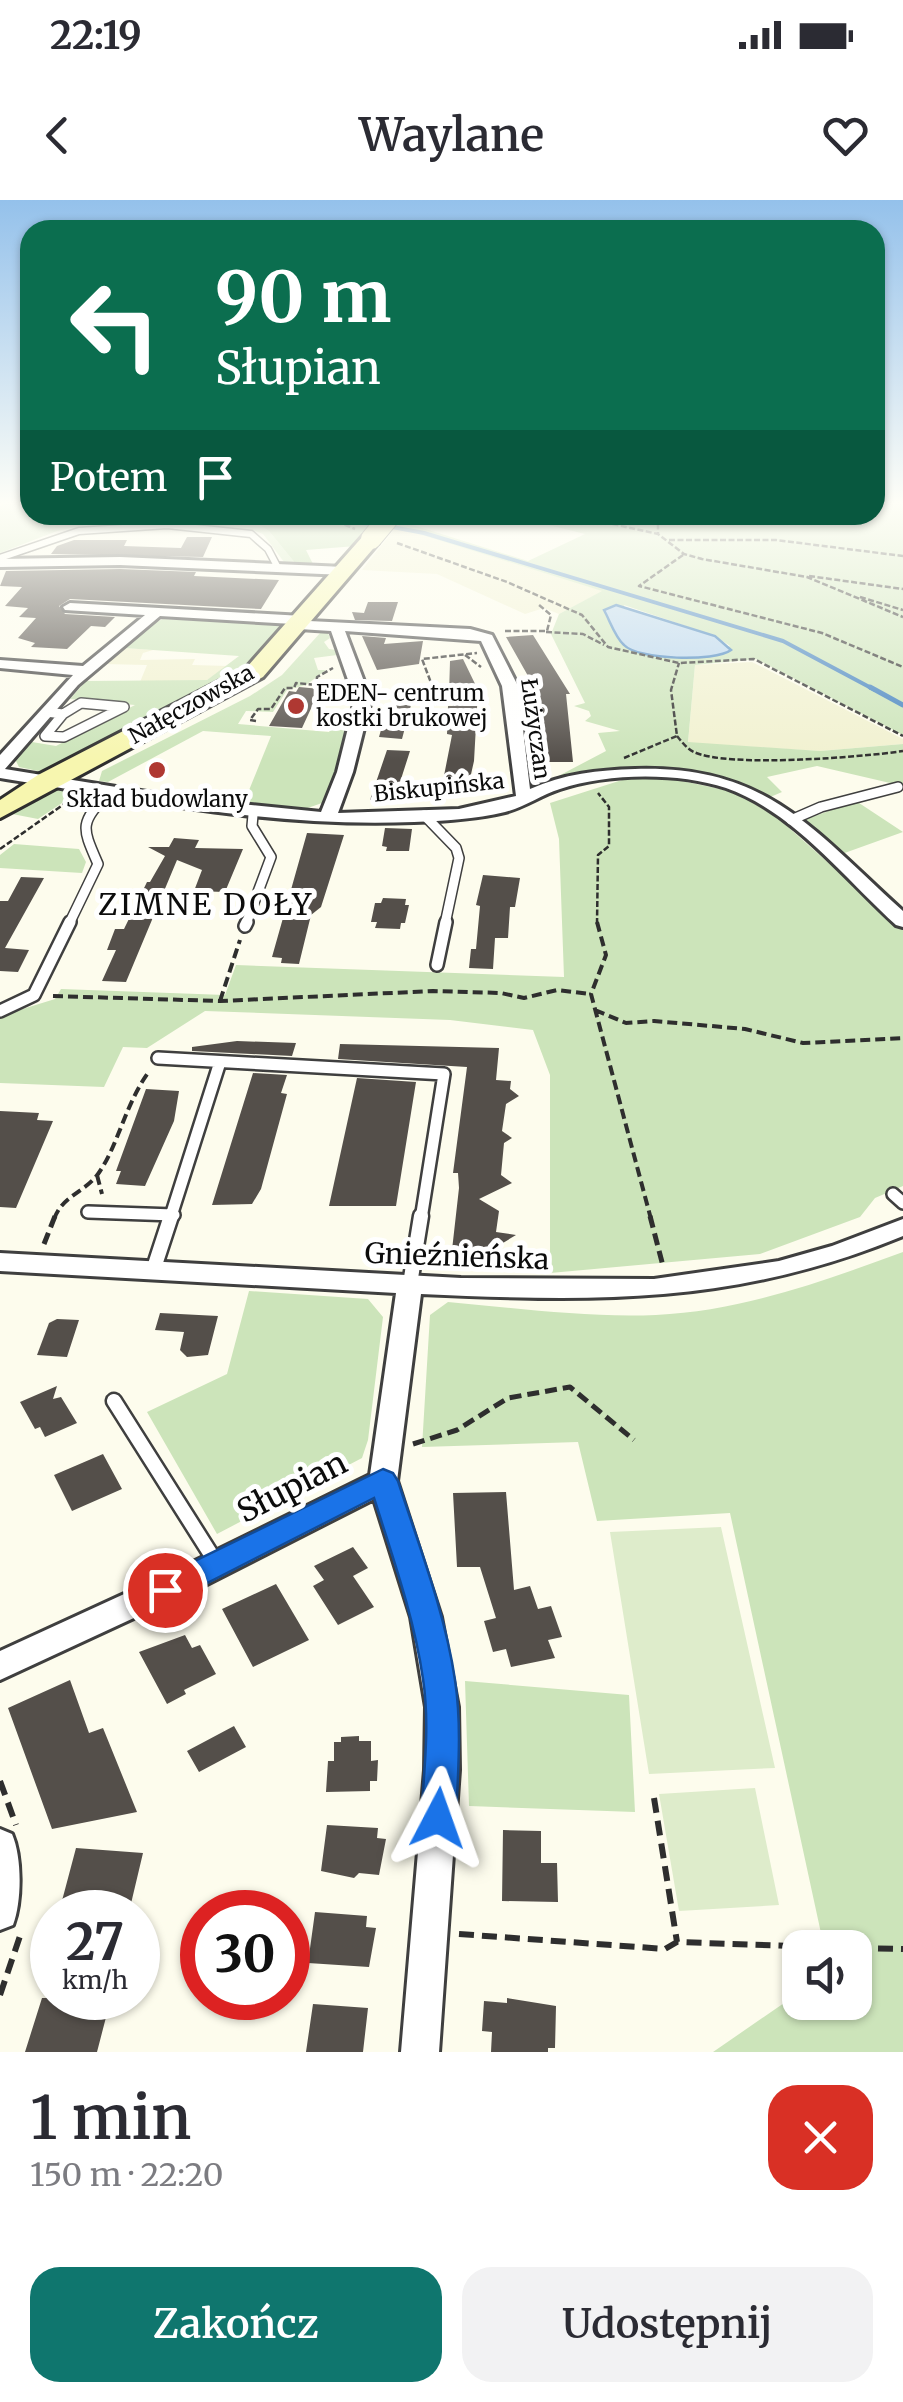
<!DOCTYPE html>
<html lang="pl">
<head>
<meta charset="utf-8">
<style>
	:root { --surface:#fff; --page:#f2f2f3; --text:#2b2b33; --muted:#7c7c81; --accent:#0f766e }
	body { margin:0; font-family:Merriweather,serif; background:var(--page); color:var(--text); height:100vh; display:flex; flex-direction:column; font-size:38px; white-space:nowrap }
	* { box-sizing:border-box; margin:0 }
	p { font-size:32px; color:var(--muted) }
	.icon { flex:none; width:55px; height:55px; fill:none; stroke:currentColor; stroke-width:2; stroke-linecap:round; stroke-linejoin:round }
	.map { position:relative; height:1852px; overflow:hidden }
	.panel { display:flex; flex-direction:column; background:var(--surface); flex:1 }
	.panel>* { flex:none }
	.hud { position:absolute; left:20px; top:20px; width:865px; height:305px; border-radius:30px; box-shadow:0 2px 8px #0004; background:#0b6e4f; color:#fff; overflow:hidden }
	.buttons { position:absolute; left:782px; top:1730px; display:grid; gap:20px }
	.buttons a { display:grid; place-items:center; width:90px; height:90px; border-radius:20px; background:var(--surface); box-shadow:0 2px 8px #0004; font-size:50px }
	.speed { position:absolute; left:30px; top:1690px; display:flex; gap:20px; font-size:50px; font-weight:700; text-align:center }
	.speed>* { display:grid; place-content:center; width:130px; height:130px; border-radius:50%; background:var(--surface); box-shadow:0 2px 8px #0004; line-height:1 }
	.speed small { font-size:25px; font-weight:400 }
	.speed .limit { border:15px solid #d22; background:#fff; color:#111 }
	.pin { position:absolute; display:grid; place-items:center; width:85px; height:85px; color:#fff; margin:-42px; border:5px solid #fff; border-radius:50%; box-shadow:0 2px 10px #0007 }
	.me { position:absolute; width:110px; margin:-55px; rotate:4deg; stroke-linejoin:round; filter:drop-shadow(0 0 8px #0008) }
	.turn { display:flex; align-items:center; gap:35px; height:210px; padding:0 30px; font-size:45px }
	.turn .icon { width:130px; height:130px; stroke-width:2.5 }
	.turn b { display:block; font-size:70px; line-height:85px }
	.then { display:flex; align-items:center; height:95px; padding:0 30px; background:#0003; gap:20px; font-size:38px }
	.round { display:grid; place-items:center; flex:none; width:105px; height:105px; border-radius:30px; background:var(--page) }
	.summary { display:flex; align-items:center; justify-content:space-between; height:170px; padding:0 30px }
	h1 { font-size:60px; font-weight:600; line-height:75px }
	.cta { display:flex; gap:20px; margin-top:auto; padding:20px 30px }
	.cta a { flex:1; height:115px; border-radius:30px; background:var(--accent); color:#fff; font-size:40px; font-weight:600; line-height:115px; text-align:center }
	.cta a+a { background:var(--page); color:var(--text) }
	.status { display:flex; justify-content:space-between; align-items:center; height:70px; padding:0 50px; background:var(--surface); direction:ltr }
	.status svg { height:28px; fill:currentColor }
	header { display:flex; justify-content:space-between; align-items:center; height:130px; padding:0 30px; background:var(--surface); font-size:45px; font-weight:600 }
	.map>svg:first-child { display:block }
</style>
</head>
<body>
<div class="status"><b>22:19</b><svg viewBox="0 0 49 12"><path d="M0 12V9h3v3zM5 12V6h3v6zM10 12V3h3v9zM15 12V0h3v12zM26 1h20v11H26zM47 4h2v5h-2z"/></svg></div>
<header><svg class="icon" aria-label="back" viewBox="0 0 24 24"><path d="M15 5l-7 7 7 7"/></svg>Waylane<svg class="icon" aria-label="heart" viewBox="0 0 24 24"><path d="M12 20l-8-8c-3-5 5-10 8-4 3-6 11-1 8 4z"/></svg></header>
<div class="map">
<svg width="903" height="1852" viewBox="0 0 903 1852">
	<rect width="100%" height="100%" fill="#fdfced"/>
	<path fill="#f1f1d0" d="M396 327 603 391 559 414 544 408 525 414 437 374 362 370Z
		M124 448 153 450 143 453 140 460 195 459 192 465 229 466 207 480 140 482 147 465 104 464Z
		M752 462 903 539V544L820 551 688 543 695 465Z"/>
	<path fill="#cce4ba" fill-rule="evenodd" d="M9 302H30V315H242L269 331 295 363 284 362 263 334 253 330 144 322 86 325 57 331 0 353V306Z
		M875 302H903V535L756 459 695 465 688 542 820 551 903 544V586L817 566 767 577 782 592 768 598C693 558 629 571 549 581L606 551 598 533 620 531 585 521 591 516 589 511 574 506 585 503 551 434 559 414 602 391 396 327 400 321 528 361 585 334 508 315H567L647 333 578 315H875ZM624 405 715 436 730 446C705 466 667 456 637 452Z
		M163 419 290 425 248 467 58 567 38 571 19 567 15 559 32 542 56 546 135 505 70 499 86 481 207 480 239 456 124 448 152 424Z
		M327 431 330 438 324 442 329 449 336 450 337 455 314 458 318 470H326L306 485 287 490 273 512 246 511 238 524 329 532 338 518H351L340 562 322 603 302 610 243 605 271 536 203 531 108 582 99 581 102 571 250 496 282 475 321 432Z
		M653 575 735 592 779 619 903 729V986L875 998 860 1017 760 1054 550 1073V875L533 830 450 820 205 811 147 848 123 847 104 887 0 883V816L55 799 61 789 225 795 236 765 564 777 559 639 550 603 622 580Z
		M53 589 80 591 38 619 7 613Z
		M856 601 903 632 839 655 805 627 804 620Z
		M14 644 79 649 86 662 82 673 0 668V655Z
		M903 1052V1852H713L800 1792V1802H855V1748L824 1747 730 1313 597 1321 578 1242 422 1247 430 1115 448 1102C516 1108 588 1118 656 1115 742 1111 824 1081 903 1052Z
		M249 1091 368 1099 383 1117 368 1240 362 1258 217 1334 147 1212 227 1174Z
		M465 1481 629 1495 635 1612 469 1606Z"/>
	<path fill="#afd39b" d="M242 315H373L379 316 356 346 306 350 313 364 295 363 269 331Z"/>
	<path fill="#deeccb" d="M721 1327 775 1568 649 1574 610 1332Z
		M755 1588 779 1705 679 1711 659 1594Z"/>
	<path fill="#b7d5f0" stroke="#4583c0" stroke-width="2.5" d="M616 405 715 436 731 450C715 462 638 460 624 445 615 437 610 421 604 410Z"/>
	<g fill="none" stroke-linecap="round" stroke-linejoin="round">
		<path stroke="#4583c0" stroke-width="4" d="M353 315 362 323 375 325
			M387 326 424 333 783 441 875 490"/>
		<path stroke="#4583c0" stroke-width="5" d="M870 487 903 505"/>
	</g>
	<path fill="#544f4a" d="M187 337H212L203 357 51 354 57 346 74 340H127L124 346 181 348Z
		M120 369 196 372 194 376 279 380 261 409 70 399 59 406 65 414 115 417 105 427 91 426 67 449 31 447 35 443 18 438 36 418 19 417 28 408 5 406 22 387 0 386 6 371Z
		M368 402H398L392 421 355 420 352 412 364 413Z
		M533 435 570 494H566L573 562H543L540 513H537L532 483 506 437Z
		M362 436 386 438 384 444 423 441 419 464 377 470Z
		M463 459 478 490 474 561 467 592 441 591 452 535 447 534 448 506H453L449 494 450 461Z
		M299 487 320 489 302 528 269 526 289 491 296 492Z
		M388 505H411L402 539 379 537Z
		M387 550 410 551 394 601 370 600Z
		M385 628 412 629 409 651H386L387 647 382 646Z
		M307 633 344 635 321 707 311 715 299 764 281 763 282 758 272 757Z
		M174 638 199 640 195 648 243 649 225 692 194 691 202 670 177 660 126 782 102 781 116 750H107L115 729H124L147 682H150L165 656 148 647H169Z
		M483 675 520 678 515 707H510L508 738H495L493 769 469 768 471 749H476L480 706 476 705Z
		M21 677 44 678 5 748 29 750 18 772 0 771V701H8Z
		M383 698 406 699 405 705H409L405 723H401L400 729 375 728 377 722H371L375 703H381Z
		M237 841 296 843 292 856 192 851V847Z
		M340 844 499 848 496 880 511 881 510 889 519 896 506 904 502 931 512 938 504 943 501 975 512 983 479 999 499 1011 496 1032 516 1035 488 1052 452 1050 459 988 458 973H453L467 867 338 859Z
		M253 873 287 875 281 893 287 894 261 989 252 1004 212 1005Z
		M357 878 416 882 396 1006H329Z
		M146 889 179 891 174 921 145 986 116 984 121 971H116Z
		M0 911 39 913 37 920 53 921 16 1008 0 1007Z
		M160 1113 218 1116 208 1155 187 1157 180 1150 184 1132 155 1130Z
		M57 1119 79 1120 67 1157 37 1155 49 1123Z
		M57 1186 53 1199 61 1197 77 1223 45 1237 40 1227 35 1229 20 1202Z
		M103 1254 122 1289 72 1311 54 1275Z
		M506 1292 514 1390 530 1386 538 1409 551 1406 562 1437 548 1440 555 1458 511 1467 506 1449 493 1452 484 1421 496 1418 480 1367H457L453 1293Z
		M353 1347 368 1368 353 1376 374 1407 338 1425 313 1386 324 1380 314 1366Z
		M276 1384 309 1440 253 1467 222 1409Z
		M185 1435 192 1448 200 1445 216 1474 184 1490 186 1494 167 1504 139 1452Z
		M70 1480 89 1533 103 1528 137 1612 52 1629 8 1508Z
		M234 1526 246 1547 199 1572 187 1551Z
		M359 1536V1541H371V1561L378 1560 377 1581H370V1591L326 1592 328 1561H334V1542H341V1537Z
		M327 1625 378 1628 377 1638 386 1639 379 1675 359 1673 354 1678 321 1671Z
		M503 1630 541 1631V1663H557L558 1702 502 1701Z
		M76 1648 143 1653 129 1712H59Z
		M315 1712 367 1716 366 1727 376 1728 369 1767 308 1763Z
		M42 1798H111L97 1852H25Z
		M507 1798 556 1806 555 1848H548V1852H491L492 1832 482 1831 484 1801 507 1803Z
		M313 1804 368 1808 363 1852H306Z"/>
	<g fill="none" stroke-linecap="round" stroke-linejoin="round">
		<defs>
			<path id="lane-far3" d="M0 358 79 331 167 325 251 334 268 349 277 366"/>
			<path id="lane-far2" d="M81 503 124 507 64 537 45 536 63 514Z
				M46 512 63 514
				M424 615 456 648 459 658 445 724
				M791 620 821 607 898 587
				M69 724 98 664C81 625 80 624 109 592
				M246 724 271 657 252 626 253 615"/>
			<path id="lane-far1" d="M245 726 247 722
				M437 765 446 722
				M0 811 34 795 70 722
				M158 858 444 874 421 1019
				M893 994 903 1003
				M88 1012 174 1015
				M170 1019 220 862"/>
			<path id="lane" d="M153 1071 171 1016
				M410 1084 421 1016
				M114 1201 217 1364"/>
			<path id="street" d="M120 357 344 367 351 371 344 375 120 365 0 367V359Z
				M70 403 303 416 309 421 470 429 492 435 518 486 530 589C563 574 599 570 635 569 768 565 813 630 903 711V727L896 725C844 678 794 612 726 588 677 572 608 573 560 589 541 595 525 607 505 612 475 619 444 621 414 622 274 628 138 600 0 578V555L73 475 0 468V460L83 466 145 415 65 410 63 407ZM160 416 293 424 299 429 331 431 355 500 337 572 321 612 190 599 5 569 78 485ZM345 431 481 441 502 486 516 596 459 609 338 613 353 572 371 500Z
				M903 1019V1036C736 1105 598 1102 421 1094L397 1281 441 1417 458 1507 459 1570 439 1852H401L425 1570 426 1507 411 1417 374 1299 205 1385 0 1480V1451L183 1367 370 1275 396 1093 0 1071V1053L461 1078 654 1079 779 1061 832 1046Z
				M0 1629 12 1634C22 1657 22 1701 13 1725L0 1730Z"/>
			<path id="secondary" d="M371 333 378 335V343L263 477 0 618V600L38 575 247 467 364 335Z"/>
		</defs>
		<use href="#lane-far3" stroke="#3f3f3f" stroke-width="9"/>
		<use href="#lane-far2" stroke="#3f3f3f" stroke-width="12"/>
		<use href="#lane-far1" stroke="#3f3f3f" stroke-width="16"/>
		<use href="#lane" stroke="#3f3f3f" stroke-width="19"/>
		<use href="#street" stroke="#3f3f3f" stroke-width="6"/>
		<use href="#secondary" stroke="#2e2e2e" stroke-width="6"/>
		<path stroke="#2e2e2e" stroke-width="2.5" stroke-dasharray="6 2.5" stroke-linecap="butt" d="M321 315 355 329
			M571 315 658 334 684 354 702 359 807 377 903 417
			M658 315V334
			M669 340H776L903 356
			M397 343 507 382 582 415 608 447 679 463 754 459 903 536
			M683 355 639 386 822 433 903 467
			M809 376 903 389
			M860 397 903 410
			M505 431H547L551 415 539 405
			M546 432 583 434 604 445
			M465 455 481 467
			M316 488 317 477 333 468
			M256 521 250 520 258 509H271L285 488H294L296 483 318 485
			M433 531 436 496 422 459 477 453
			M677 536C682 542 687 549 694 552 727 568 863 557 903 551
			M624 558 677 536 671 490 679 463
			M0 649 67 602
			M597 724 598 655 609 646V607L598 593"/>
		<path stroke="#2e2e2e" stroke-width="4" stroke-dasharray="10 5" stroke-linecap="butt" d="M597 722 606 755 591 794 651 1019
			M53 796 220 801 433 791 501 793 524 798 557 790 590 794
			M220 801 240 740
			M595 810 626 823 654 821 745 829 803 843 903 838
			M97 975 102 994
			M54 1019C63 995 84 993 98 974 118 946 125 905 148 873"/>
		<path stroke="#2e2e2e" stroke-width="5" stroke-dasharray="12 6" stroke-linecap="butt" d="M650 1016 663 1066
			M44 1044 55 1016
			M413 1244 457 1230 508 1198 570 1187 634 1240"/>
		<path stroke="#2e2e2e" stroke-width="6" stroke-dasharray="15 8" stroke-linecap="butt" d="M0 1581 16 1625
			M654 1598 677 1742
			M459 1734 665 1749 677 1742 849 1748
			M855 1748 903 1749
			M0 1795 21 1733"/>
		<use href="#lane-far3" stroke="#fff" stroke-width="6"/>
		<use href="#lane-far2" stroke="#fff" stroke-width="9"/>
		<use href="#lane-far1" stroke="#fff" stroke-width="11"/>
		<use href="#lane" stroke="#fff" stroke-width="14"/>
		<use href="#street" fill="#fff" fill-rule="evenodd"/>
		<use href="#secondary" fill="#f7f6af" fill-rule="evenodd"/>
		<defs>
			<path id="secondary-bridge" d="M371 339 391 315"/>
		</defs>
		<use href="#secondary-bridge" stroke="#2e2e2e" stroke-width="22" stroke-linecap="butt"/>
		<use href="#secondary-bridge" stroke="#f7f6af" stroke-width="20"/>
	</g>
	<linearGradient id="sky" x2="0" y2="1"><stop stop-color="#94c1eb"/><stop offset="0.54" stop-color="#fefef7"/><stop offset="1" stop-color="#fefef7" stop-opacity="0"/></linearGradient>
	<rect width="903" height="561" fill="url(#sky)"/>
	<path fill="#1a73e8" stroke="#114b97" stroke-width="2.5" d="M383 1269 393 1273 398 1281C419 1346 445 1412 455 1480 462 1526 458 1573 456 1618L451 1630 438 1635 426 1630 421 1618C424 1572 430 1525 423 1479 414 1417 393 1358 374 1298L176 1399 165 1403 154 1399 150 1390 154 1381Z"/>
	<g fill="#af3832" stroke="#fff" stroke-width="4">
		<circle cx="296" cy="506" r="10"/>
		<circle cx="157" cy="570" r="10"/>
	</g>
	<g text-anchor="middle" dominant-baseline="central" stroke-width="10" stroke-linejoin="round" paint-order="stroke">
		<g font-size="22" fill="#0c0c0c" stroke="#fff" text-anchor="start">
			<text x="316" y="493">EDEN- centrum<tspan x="316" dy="25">kostki brukowej</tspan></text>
			<text x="157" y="599" text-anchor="middle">Skład budowlany</text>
		</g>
		<g font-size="22" fill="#0c0c0c" stroke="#fff">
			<text transform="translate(191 504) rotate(-29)">Nałęczowska</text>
			<text transform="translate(536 529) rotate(82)">Łużyczan</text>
			<text transform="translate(439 587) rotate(-6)">Biskupińska</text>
		</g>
		<g font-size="28" fill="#0c0c0c" stroke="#fff">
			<text transform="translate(457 1056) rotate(2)">Gnieźnieńska</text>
		</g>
		<g font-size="30" letter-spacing="2.5" fill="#0c0c0c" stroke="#fff">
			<text x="206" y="704">ZIMNE DOŁY</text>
		</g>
		<g font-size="32" fill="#0c0c0c" stroke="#fff">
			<text transform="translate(292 1287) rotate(-27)">Słupian</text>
		</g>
	</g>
</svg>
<div class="buttons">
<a><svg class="icon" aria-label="sound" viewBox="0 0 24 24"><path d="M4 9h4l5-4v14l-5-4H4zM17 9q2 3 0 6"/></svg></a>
</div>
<div class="speed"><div>27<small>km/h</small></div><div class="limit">30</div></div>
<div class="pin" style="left:165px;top:1390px;background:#d93025"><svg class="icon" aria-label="arrive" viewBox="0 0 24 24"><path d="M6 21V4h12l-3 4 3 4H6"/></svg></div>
<svg class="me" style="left:438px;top:1618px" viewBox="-20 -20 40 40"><path d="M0-17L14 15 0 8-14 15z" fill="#1a73e8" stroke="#fff" stroke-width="4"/></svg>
<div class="hud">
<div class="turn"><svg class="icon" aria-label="left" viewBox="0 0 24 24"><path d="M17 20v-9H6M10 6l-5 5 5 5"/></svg><div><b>90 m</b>Słupian</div></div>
<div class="then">Potem<svg class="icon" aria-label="arrive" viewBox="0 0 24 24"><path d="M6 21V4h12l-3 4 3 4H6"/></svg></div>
</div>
</div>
<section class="panel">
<div class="summary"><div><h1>1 min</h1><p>150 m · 22:20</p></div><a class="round" style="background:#d93025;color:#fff"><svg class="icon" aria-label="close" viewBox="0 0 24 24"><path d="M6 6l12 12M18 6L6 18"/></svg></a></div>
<div class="cta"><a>Zakończ</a><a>Udostępnij</a></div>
</section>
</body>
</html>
